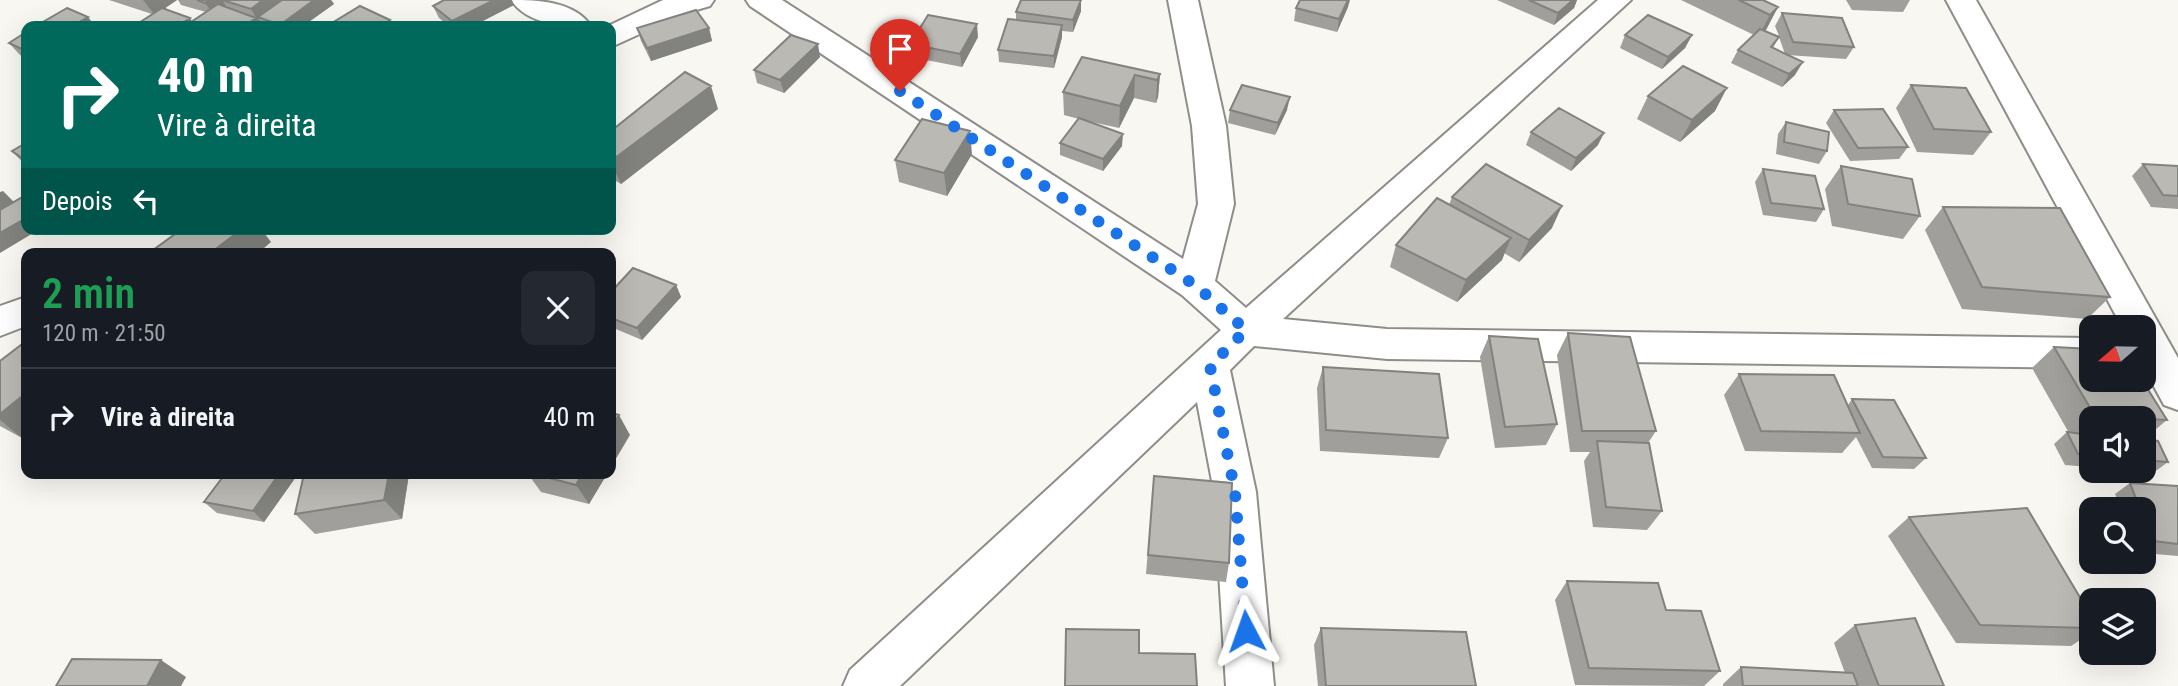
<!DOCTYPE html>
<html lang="pt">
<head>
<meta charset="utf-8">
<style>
	:root { --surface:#171b24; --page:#242831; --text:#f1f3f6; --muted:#9ea1a6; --line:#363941 }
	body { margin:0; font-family:"Roboto Condensed",sans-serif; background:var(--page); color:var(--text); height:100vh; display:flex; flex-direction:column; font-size:26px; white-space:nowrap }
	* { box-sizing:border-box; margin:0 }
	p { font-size:23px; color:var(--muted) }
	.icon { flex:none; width:38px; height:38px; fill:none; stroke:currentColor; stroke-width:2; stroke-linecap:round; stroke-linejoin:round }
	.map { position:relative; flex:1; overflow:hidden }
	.side { position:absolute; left:21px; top:248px; width:595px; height:231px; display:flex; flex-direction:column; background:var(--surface); border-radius:14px; box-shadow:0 7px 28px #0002 }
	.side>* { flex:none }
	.hud { position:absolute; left:21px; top:21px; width:595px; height:214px; border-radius:14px; box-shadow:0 7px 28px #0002; background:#00695c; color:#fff; overflow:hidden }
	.needle { width:46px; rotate:250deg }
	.buttons { position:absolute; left:2079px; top:315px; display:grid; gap:14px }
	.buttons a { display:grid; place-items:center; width:77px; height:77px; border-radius:14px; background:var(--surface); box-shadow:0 7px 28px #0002; font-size:35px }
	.pin { position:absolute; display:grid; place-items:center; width:60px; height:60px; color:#fff; margin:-72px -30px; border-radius:50% 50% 50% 0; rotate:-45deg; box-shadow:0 0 7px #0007 }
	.pin .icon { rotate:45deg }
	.me { position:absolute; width:77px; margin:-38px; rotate:356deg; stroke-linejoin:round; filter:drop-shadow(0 0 5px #0008) }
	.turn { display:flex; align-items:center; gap:24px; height:147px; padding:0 21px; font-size:32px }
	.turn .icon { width:91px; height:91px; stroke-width:2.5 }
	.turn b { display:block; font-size:49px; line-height:60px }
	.then { display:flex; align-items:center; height:66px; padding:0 21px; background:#0003; gap:14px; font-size:26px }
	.round { display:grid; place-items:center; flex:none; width:74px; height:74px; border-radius:14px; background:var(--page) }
	.overview { display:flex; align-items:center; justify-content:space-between; height:119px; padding:0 21px }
	h1 { font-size:42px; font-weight:600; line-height:52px; color:#1e9e55 }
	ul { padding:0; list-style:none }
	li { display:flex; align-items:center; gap:21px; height:98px; padding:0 21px; border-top:2px solid var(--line) }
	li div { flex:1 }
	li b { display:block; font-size:26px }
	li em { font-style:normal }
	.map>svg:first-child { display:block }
</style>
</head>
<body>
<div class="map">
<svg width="2178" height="686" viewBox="0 0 2178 686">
	<rect width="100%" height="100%" fill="#f9f7f2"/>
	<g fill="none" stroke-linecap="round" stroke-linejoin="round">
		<defs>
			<path id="minor" d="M511 0C538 0 574 1 591 26 564 27 528 25 511 0Z
				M663 0H714L710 6 686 13 611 47V26H608Z
				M746 0H782L1183 259 1198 204 1192 126 1168 0H1198L1226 126 1234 204 1215 281 1246 308 1598 0H1631L1283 319 1387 329 2091 338V368L1387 359 1254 346 1230 370 1256 492 1274 686H1226L1214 492 1197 402 900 686H843L850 670 1221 330 1182 295 750 6Z
				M1946 0H1976L2178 358V410L2164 405 2144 368V327H2122Z
				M26 297V326L0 336V306Z"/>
		</defs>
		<use href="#minor" stroke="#8f8d89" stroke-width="4"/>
		<use href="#minor" fill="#fff" fill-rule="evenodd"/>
	</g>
	<path fill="#a09f9b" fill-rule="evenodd" d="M109 0H177L165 8 192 22 206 12 181 5 178 0H331L334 4 303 26H263L260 21 134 26 152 14Z
		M1021 0H1081V11L1073 32 1062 31V37L1054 68 999 62 998 50 1016 20V12Z
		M1497 0H1577L1574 8 1554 25Z
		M1681 0H1763L1778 7 1765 31 1779 36 1775 26 1782 13 1854 47 1846 59 1787 55 1795 75 1782 87 1731 63 1738 50 1754 35ZM1779 37 1785 54 1773 48Z
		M1846 0H1910L1903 12 1852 10Z
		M514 5 473 26H449L439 18 433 6Z
		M1348 7 1337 32 1294 21 1296 8Z
		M637 28H709L712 41 651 61 641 41Z
		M26 32V58L20 55 9 43Z
		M1625 35H1692L1685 48 1662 69 1620 48Z
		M978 37 962 67 911 57 910 44Z
		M820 57 784 93 757 83 754 70Z
		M1082 57 1160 74 1158 97 1156 103 1134 98 1119 128 1087 121 1122 146 1103 171 1060 155V143L1079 119 1064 115 1063 92Z
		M1911 85 1991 132 1973 155 1917 152 1896 108Z
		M1648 96 1715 111 1680 142 1637 119Z
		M718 109 621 184 611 178V131Z
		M1230 110H1287L1275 135 1228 123Z
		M1834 110 1908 147 1899 159 1850 161 1826 123Z
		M1786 122 1827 151 1819 164 1776 154 1778 134Z
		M1531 132 1598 145 1571 171 1526 145Z
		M26 143V166L12 151Z
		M972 154 947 196 899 182 895 160Z
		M2143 164 2178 166V209L2151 207 2132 176Z
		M1841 166 1920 216 1903 239 1832 226 1825 189Z
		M1763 169 1824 209 1816 222 1763 215 1755 182Z
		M1452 197 1552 228 1519 262 1504 253 1502 260 1457 302 1390 267 1396 245 1449 205Z
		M1943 207 2110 297 2087 319 1962 309 1925 230Z
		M676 285 681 297 642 340 611 327V292Z
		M1568 333 1656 431 1648 443 1662 511 1647 530 1593 527 1584 461 1590 452H1570L1557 355Z
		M1489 336 1557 424 1546 445 1495 448 1480 357Z
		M2054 347 2167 420 2144 439V418H2091V467L2065 465 2054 444 2067 432 2069 433 2032 368Z
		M0 361 22 438 0 426Z
		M1323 367 1448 438 1439 458 1320 451 1317 388Z
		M1739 374 1848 405 1852 399 1926 458 1914 469 1872 468 1856 437 1842 453 1745 451 1724 395Z
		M2144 439 2168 462 2153 473 2126 471H2144Z
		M225 474H298L264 522 217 513 204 502Z
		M304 474H409L402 519 315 534 295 514Z
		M528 474H607L589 504 541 492Z
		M1154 476 1229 563 1226 582 1146 574Z
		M2130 483 2178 486V556L2144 553V509H2121L2115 494Z
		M1909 517 2091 616V633L2071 646 1956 643 1888 536Z
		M1567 581 1666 610 1720 671 1704 686 1575 685 1555 600Z
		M1855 625 1944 686H1723V684L1741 667 1845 673 1834 643Z
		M1321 628 1476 686H1318L1314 645Z"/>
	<path fill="#82827e" d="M143 0H177L155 15Z
		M209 0H235H222L226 6 214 15 205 3Z
		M263 0H288L258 17 260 21 259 22 251 9Z
		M314 0H331L334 4 303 26H281L280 25Z
		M494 0H512L514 5 473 26H455L452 21Z
		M1081 0V11L1073 32V20Z
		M1348 0H1350L1348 7 1337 32 1339 19Z
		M1573 0H1577L1574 8 1554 25 1558 13Z
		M1778 7 1766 30 1758 37 1770 15Z
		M88 17 95 26H72Z
		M190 18 195 26H178Z
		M256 18 261 26H244Z
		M390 20 393 26H381Z
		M977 24 978 37 962 67 960 54Z
		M1062 25V37L1054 68V56Z
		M709 28 712 41 651 61 647 48Z
		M1692 35 1685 48 1662 69 1668 57Z
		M818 44 820 57 784 93 780 80Z
		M1803 62 1795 75 1782 87 1789 74Z
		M1160 74 1158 97 1156 103 1157 80Z
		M1135 75 1134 98 1119 128 1120 106Z
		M711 86 718 109 621 184 611 162Z
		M1727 88 1715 111 1680 142 1692 120Z
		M1290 97 1287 110 1275 135 1278 123Z
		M970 131 972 154 947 196 944 173Z
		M1604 133 1598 145 1571 171 1576 158Z
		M1123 134 1122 146 1103 171V159Z
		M3 191 15 203 0 212V192Z
		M1562 206 1552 228 1519 262 1529 240Z
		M26 218V229H40L0 253V233Z
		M242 229H261L271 242 257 254H209Z
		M1511 238 1502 260 1457 302 1466 280Z
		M676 285 681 297 642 340 637 328Z
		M26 393V434L22 438 0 420V414Z
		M619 415 630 435 611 467V428Z
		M279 474H298L264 522 253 511Z
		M389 474H409L402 519 384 500Z
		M582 474H607L589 504 576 485Z
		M161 660 186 677 181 686H147Z"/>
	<path fill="#bab9b4" stroke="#82827e" stroke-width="2" d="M197 0H209L205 3Z
		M222 0H263L251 9Z
		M282 0H314L280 25 258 17Z
		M444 0H494L452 21 433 6Z
		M1021 0H1081L1073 20 1016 12Z
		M1300 0H1348L1339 19 1296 8Z
		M1529 0H1573L1558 13Z
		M1739 0H1763L1778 7 1770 15Z
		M218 4 256 18 244 26H185Z
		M360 6 390 20 381 26H327Z
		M67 8 88 17 72 26H36Z
		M162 8 190 18 178 26H134Z
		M696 10 709 28 647 48 637 28Z
		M1782 13 1842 18 1854 47 1793 42Z
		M928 15 977 24 960 54 910 44Z
		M1648 15 1692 35 1668 57 1625 35Z
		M1008 19 1062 25 1054 56 998 50Z
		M1760 29 1779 37 1771 47 1803 62 1789 74 1738 50Z
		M26 32V51L9 43Z
		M791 35 818 44 780 80 754 70Z
		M1082 57 1160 74 1157 80 1135 75 1120 106 1063 92Z
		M1683 66 1727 88 1692 120 1648 96Z
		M685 72 711 86 611 161V131Z
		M1242 85 1290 97 1278 123 1230 110Z
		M1911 85 1966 88 1991 132 1934 129Z
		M1559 108 1604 133 1576 158 1531 132Z
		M1883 109 1908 147 1858 148 1834 110Z
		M1079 118 1123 134 1103 159 1060 143Z
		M922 119 970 131 944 173 895 160Z
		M1786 122 1829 132 1827 151 1784 142Z
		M26 143V161L12 151Z
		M1486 164 1562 206 1529 240 1452 197Z
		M2143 164 2178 166V196L2163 195Z
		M1841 166 1912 179 1920 216 1848 204Z
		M1763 169 1815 176 1824 209 1771 203Z
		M26 195V218L0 233V210Z
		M1437 198 1511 238 1466 280 1396 245Z
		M1943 207 2060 208 2110 297 1982 287Z
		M182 229H242L209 254H167L156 248Z
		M633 268 676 285 637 328 611 318V292Z
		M1568 333 1630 337 1656 431H1582Z
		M1489 336 1538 339 1557 424 1505 427Z
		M26 341V393L0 414V361Z
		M2054 347 2091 349V380H2142L2167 420 2095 416Z
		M1323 367 1439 374 1448 438 1326 430Z
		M1739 374 1834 375 1860 433 1761 431Z
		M1852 399 1894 400 1926 458 1883 457Z
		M611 413 619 415 611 428Z
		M2067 432 2091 435V455L2078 454Z
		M2144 439 2158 441 2168 462 2144 460Z
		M1597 441 1649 443 1662 511 1606 507Z
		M225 474H279L253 511 204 502Z
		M304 474H389L384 500 295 514Z
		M534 474H582L576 485Z
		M1154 476 1232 483 1229 563 1148 555Z
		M2130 483 2178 486V544L2154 541 2144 518V509H2140Z
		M2027 508 2091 616V628L1980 625 1909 517Z
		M1567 581 1658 583 1666 610 1701 611 1720 671 1589 668Z
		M1915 618 1944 686H1879L1855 625Z
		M1321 628 1466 632 1476 686H1326Z
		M1066 629 1139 630V653L1195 654 1197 686H1065Z
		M72 659 161 660 147 686H56Z
		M1741 667 1853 673 1858 686H1743Z"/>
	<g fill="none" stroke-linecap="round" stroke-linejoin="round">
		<path stroke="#1a73e8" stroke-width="12" stroke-dasharray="0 21.6" d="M900 91 1195 285 1246 330 1210 366 1235 492 1246 631"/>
	</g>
</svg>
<div class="buttons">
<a><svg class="needle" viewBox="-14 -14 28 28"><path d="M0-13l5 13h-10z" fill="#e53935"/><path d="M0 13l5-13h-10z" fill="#9ea1a6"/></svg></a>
<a><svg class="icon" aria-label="sound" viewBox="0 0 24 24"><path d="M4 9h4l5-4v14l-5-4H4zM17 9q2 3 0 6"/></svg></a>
<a><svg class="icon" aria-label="search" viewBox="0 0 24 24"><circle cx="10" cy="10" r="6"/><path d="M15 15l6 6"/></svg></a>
<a><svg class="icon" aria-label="layers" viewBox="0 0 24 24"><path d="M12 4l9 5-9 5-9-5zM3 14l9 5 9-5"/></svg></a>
</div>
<div class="pin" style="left:900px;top:91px;background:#d93025"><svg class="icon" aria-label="arrive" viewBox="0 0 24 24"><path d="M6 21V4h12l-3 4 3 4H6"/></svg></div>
<svg class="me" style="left:1246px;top:631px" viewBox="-20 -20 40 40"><path d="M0-17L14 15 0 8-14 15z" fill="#1a73e8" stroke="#fff" stroke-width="4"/></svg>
<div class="hud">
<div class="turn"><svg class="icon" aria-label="right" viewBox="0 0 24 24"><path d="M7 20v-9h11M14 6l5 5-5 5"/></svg><div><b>40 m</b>Vire à direita</div></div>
<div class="then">Depois<svg class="icon" aria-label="left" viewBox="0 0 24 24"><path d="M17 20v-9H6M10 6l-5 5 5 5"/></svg></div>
</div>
<section class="side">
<div class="overview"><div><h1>2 min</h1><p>120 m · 21:50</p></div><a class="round"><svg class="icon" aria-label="close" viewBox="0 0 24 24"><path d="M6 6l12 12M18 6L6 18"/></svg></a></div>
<ul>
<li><svg class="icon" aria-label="right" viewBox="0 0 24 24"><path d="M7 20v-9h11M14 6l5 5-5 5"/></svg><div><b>Vire à direita</b></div><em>40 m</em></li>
</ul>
</section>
</div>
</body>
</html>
